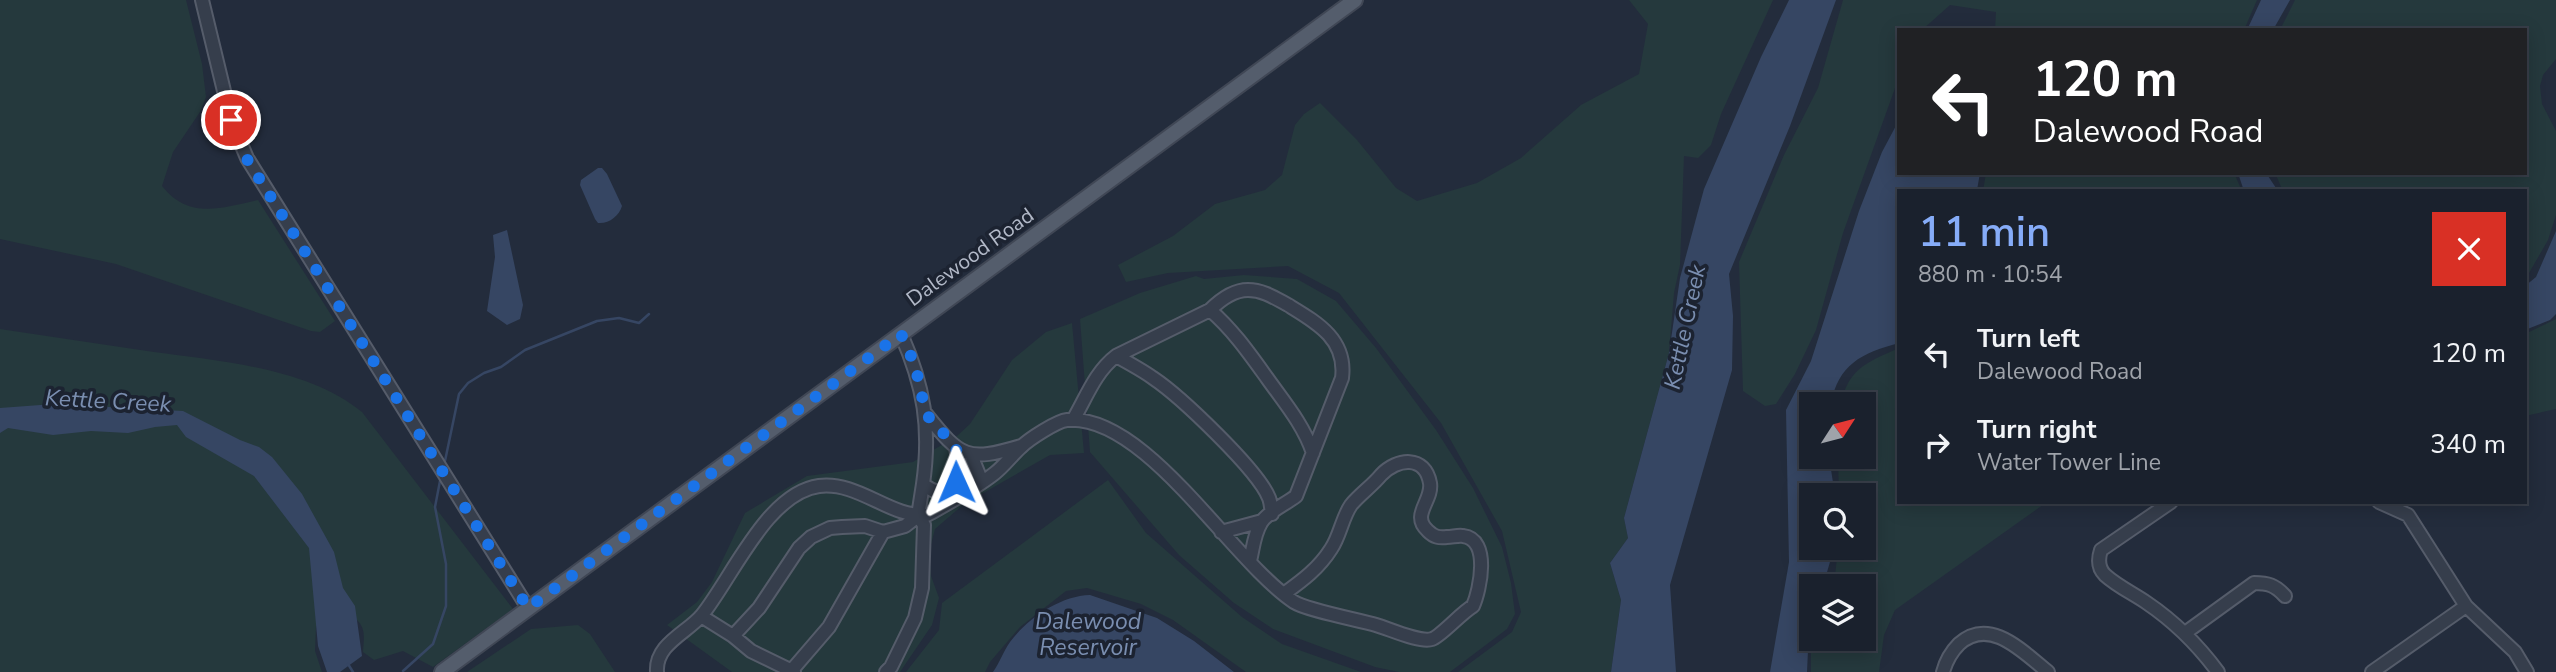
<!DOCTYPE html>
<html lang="en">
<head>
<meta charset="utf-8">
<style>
	:root { --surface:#1a212d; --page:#272e39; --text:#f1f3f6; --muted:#9fa3aa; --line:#383e49; --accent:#86acf8 }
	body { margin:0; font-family:"Nunito Sans",sans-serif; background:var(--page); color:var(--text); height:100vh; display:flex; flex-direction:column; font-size:26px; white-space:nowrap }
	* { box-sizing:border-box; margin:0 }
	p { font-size:23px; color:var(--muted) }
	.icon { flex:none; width:38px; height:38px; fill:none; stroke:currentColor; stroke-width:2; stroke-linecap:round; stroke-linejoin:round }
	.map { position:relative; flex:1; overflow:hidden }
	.details { position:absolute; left:1897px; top:189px; width:630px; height:315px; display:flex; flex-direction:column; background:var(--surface); border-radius:0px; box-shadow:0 4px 18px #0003,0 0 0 2px var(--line) }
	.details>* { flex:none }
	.banner { position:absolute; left:1897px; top:28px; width:630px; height:147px; border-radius:0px; box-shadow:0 4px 18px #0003,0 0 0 2px var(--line); background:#202124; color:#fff; overflow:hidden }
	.needle { width:46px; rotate:54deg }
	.fabs { position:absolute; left:1799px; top:392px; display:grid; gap:14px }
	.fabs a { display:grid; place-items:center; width:77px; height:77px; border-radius:0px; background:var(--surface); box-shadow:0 4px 18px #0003,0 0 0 2px var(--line); font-size:35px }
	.pin { position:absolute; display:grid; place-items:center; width:60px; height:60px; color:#fff; margin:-30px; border:4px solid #fff; border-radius:50%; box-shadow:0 2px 7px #0007 }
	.me { position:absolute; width:77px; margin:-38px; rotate:359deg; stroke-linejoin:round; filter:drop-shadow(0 0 5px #0008) }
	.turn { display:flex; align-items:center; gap:24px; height:147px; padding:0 21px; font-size:32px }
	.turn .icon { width:91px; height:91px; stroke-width:2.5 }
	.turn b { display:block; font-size:49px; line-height:60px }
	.round { display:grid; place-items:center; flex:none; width:74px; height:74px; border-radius:0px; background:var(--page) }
	.summary { display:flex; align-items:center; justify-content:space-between; height:119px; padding:0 21px }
	h1 { font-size:42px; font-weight:600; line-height:52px; color:var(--accent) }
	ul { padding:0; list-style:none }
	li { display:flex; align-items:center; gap:21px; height:91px; padding:0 21px }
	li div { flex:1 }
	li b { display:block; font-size:26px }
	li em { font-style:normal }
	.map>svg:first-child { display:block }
</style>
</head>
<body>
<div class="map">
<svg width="2556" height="672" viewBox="0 0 2556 672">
	<rect width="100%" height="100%" fill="#232c3c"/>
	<path fill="#25393d" d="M0 0H186L202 64 206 97 200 112 173 152 162 186C189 220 221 208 258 200L335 321 320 332 311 331 116 264 0 239Z
		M1629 0H1773L1721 114 1711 145 1698 158 1684 156 1680 265 1674 293 1669 353 1624 518 1628 538 1610 563 1621 600 1611 672H1458L1512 632 1521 612 1502 531 1441 423 1339 293 1288 266 1168 273 1126 282 1118 265 1173 236 1215 204 1265 190 1282 175 1295 125 1304 114 1320 103 1357 140 1396 188 1417 201 1477 183 1521 158 1581 105 1639 74 1648 24Z
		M1843 0H2257L2244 30H1995L1996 12 1950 5 1922 30H1899V77L1843 233 1816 330 1795 374 1776 404 1765 406 1743 391 1739 262 1784 155 1818 88Z
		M2295 0H2556V59L2543 75 2540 86 2542 104 2556 131V215L2548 240 2525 280V191H2283L2275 173H2525V30H2280Z
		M1986 173H2234L2242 191H1983Z
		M1244 275 1297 279 1336 301 1376 348 1436 430 1473 488 1502 547 1511 583 1515 614 1507 629 1450 672H1399L1375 667 1273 629 1234 603 1179 555 1090 452 1080 319 1140 293 1196 276 1204 279Z
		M2556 319V409L2525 416V334Z
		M1072 323 1084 453 1050 455 964 504 935 529 929 552 931 576 939 598 932 625 900 672H732L667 625 697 602 712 582 745 513 807 476 913 462 957 436 970 424 1012 360 1046 332Z
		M0 329C51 337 102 344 154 352 220 361 309 368 362 412L513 609 433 667 403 651 374 660 363 652C364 635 367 625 350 615L316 626 315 651 322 672H0Z
		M1899 348V502H2047L1895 610 1884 635 1879 672H1811V650L1816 639H1864V586H1834L1838 548H1864V495H1839L1838 457H1864V404H1841C1848 368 1868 362 1899 348Z
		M1108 480 1146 533 1242 617 1282 644 1361 672H1246L1173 620 1141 604 1087 588 1066 591 1020 627 990 662 985 672H906L939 630 942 603Z
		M578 625 590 634 615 672H467L531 629Z"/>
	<path fill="#364663" d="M1789 0H1836L1790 126 1729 274 1733 316 1732 370 1670 585 1676 672H1611L1621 600 1610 563 1628 538 1624 518 1669 353 1680 278 1704 189 1761 57Z
		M2261 0H2290L2273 30H2247Z
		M1899 120V173H1980L1977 190 1899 191V343C1861 353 1838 365 1831 404H1811V457H1829L1835 495H1811V548H1834L1823 586H1811L1807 672H1770L1789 562 1786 410 1811 361 1859 211 1882 152Z
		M598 168H602L607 174 622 206C619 216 609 224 598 223L595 219 580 185 581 180Z
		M2238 173H2266L2278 191H2244Z
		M507 230 523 305 520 319 507 325 487 311 495 257 493 235Z
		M2556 231V314L2550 320 2525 330V286L2536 277Z
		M54 404 183 411 240 440 259 447 272 457 302 494 334 552 343 588 355 606 362 656 340 672H327L318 646 309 548 254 476 186 437 177 425 155 427 128 433 91 431 53 435 8 428 0 433V408Z
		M1090 595 1157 618 1194 641 1234 672H993C1000 662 1003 652 1010 642 1028 618 1060 596 1090 595Z"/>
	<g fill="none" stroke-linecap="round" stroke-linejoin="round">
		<path stroke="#364663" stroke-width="2.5" d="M445 461 459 394 468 383 484 373 501 367 525 350 597 321 619 318 639 323 649 314
			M348 664 353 672
			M403 671 433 644 446 606V564L435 507 440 481"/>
		<defs>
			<path id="minor" d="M202 0 231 120 247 158 528 608
				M1210 310C1233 330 1249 353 1267 378 1284 402 1303 424 1313 453
				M901 334C924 386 931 428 923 484 929 489 935 493 943 491 964 487 958 462 956 447
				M926 414C961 458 967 462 1021 446
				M1073 420C1086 398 1095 372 1116 356
				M971 455 982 482
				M2171 502 2101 550C2098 559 2098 568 2105 575 2117 586 2134 594 2147 603 2175 622 2198 645 2218 672
				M2379 502 2408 515 2466 606 2515 652 2527 672
				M1221 532 1262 521
				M1250 561C1253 549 1254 534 1261 523 1267 512 1286 504 1296 496L1342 378C1347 339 1316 322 1288 305 1275 298 1263 290 1248 290 1233 290 1220 300 1210 310L1116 356C1129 363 1142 370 1153 378 1180 396 1258 470 1269 498 1271 503 1271 509 1272 514
				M701 616 733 636 751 651 794 672
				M2185 633 2254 583C2268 583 2275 585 2285 596
				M733 636 759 608 799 548 811 537 830 528 842 527 865 526 883 532 905 526 918 516
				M792 670 829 627 883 532
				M657 672C655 644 687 633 702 615 732 578 767 493 819 486 859 481 890 518 927 515 950 502 975 489 995 473 1005 465 1012 455 1021 447 1029 439 1057 421 1067 420 1146 414 1231 560 1294 602 1306 610 1359 620 1376 625 1390 629 1420 643 1432 639 1441 636 1461 613 1473 606 1480 590 1491 539 1463 536 1459 535 1452 537 1447 537 1439 538 1434 537 1428 531 1410 515 1433 501 1430 483 1425 455 1397 458 1381 475 1372 486 1360 494 1351 505 1342 518 1340 536 1331 549 1319 568 1303 580 1285 593
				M886 672 891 667 915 618 922 588 924 525 918 516 923 484
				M1943 672C1946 661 1951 652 1959 644 1990 616 2023 652 2048 672
				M2372 672 2466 606"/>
			<path id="major" d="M442 672 1355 0"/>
		</defs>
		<use href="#minor" stroke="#555c6a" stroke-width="16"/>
		<use href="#major" stroke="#404755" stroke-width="18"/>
		<use href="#minor" stroke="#363e4c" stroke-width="12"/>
		<use href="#major" stroke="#545d6c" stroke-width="14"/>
	</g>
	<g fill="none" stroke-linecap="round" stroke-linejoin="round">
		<path stroke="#1a73e8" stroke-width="12" stroke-dasharray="0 21.6" d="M231 120 247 159 528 608 901 334 915 365 926 414 956 447 959 471 956 482"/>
	</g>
	<g text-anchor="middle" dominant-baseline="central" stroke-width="7" stroke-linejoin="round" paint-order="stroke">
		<g font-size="21" fill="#b2b9c8" stroke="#1c2331">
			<text transform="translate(970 257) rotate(-36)">Dalewood Road</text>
		</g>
		<g font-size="23" font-style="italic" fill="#7a8eb0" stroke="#1c2331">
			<text transform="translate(1685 327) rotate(-78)">Kettle Creek</text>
			<text transform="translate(108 401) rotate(3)">Kettle Creek</text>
			<text x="1088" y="621">Dalewood<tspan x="1088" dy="26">Reservoir</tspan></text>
		</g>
	</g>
</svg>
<div class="fabs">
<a><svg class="needle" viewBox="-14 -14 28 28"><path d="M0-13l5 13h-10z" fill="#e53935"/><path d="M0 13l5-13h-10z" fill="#9fa3aa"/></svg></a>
<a><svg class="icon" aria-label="search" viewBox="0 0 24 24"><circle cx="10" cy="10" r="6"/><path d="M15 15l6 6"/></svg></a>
<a><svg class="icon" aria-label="layers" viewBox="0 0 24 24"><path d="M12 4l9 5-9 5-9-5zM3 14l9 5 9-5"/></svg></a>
</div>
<div class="pin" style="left:231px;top:120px;background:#d93025"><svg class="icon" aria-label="arrive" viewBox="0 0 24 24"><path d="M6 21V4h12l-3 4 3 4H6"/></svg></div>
<svg class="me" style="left:956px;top:482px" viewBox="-20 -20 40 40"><path d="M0-17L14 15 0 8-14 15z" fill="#1a73e8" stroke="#fff" stroke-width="4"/></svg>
<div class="banner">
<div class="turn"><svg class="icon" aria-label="left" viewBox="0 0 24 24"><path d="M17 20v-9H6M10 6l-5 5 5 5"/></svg><div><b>120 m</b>Dalewood Road</div></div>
</div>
<section class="details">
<div class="summary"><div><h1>11 min</h1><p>880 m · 10:54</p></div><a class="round" style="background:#d93025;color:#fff"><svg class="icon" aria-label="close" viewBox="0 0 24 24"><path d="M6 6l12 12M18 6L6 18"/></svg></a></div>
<ul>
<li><svg class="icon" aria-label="left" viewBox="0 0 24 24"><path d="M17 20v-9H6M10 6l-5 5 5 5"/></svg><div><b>Turn left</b><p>Dalewood Road</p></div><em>120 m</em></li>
<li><svg class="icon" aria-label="right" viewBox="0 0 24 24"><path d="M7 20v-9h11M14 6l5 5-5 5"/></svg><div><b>Turn right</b><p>Water Tower Line</p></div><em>340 m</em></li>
</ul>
</section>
</div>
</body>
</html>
